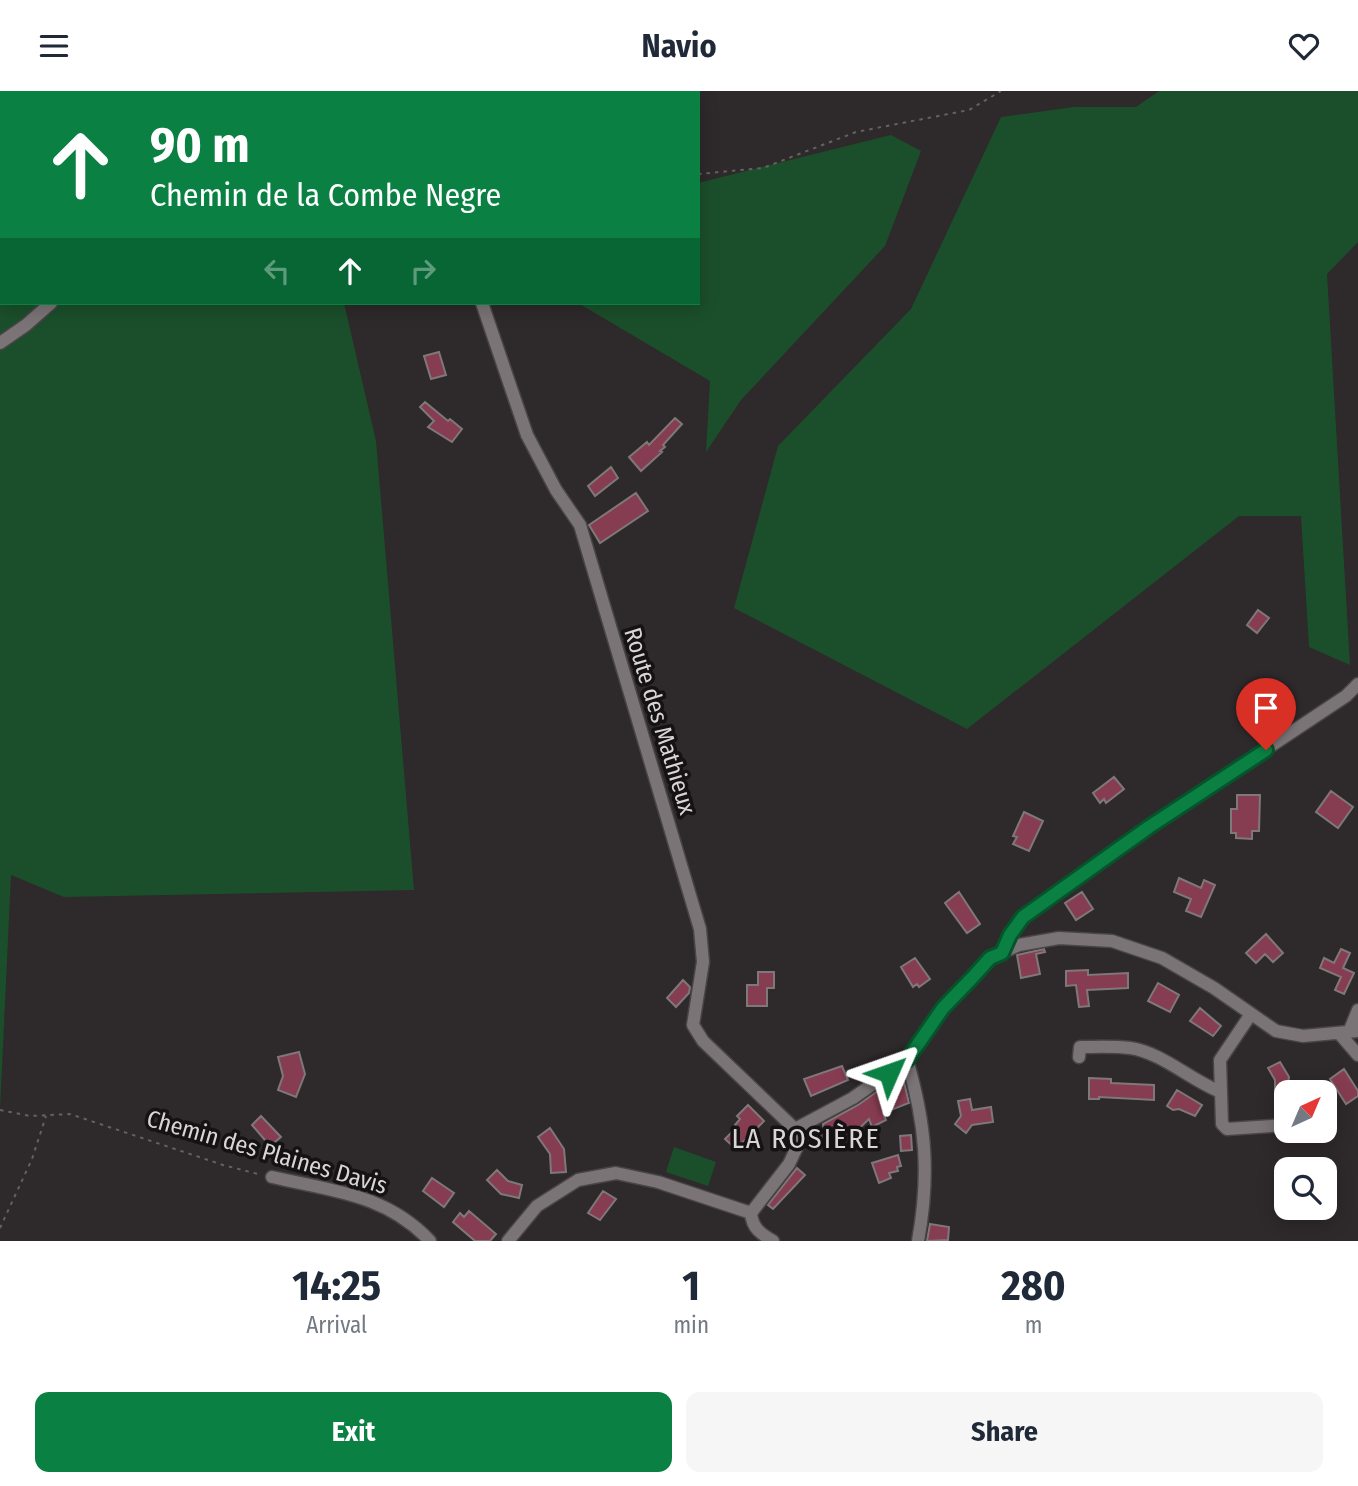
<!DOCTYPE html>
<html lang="en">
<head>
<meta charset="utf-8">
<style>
	:root { --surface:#fff; --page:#f6f6f7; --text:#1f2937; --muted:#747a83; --accent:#0b8043 }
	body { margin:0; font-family:"Fira Sans Condensed",sans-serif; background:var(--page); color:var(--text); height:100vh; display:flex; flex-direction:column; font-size:26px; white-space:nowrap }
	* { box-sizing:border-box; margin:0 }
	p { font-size:23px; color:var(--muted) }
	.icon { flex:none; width:38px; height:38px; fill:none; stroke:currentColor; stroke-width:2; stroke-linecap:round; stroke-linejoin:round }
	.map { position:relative; height:1150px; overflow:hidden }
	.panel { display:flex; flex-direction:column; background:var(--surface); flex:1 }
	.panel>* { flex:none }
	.guide { position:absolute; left:0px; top:0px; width:700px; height:214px; box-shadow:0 4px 18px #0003; background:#0b8043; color:#fff; overflow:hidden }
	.needle { width:46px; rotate:44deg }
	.buttons { position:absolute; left:1274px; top:989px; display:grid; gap:14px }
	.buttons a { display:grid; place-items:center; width:63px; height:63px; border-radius:14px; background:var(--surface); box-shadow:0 4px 18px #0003; font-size:35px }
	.pin { position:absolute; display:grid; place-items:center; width:60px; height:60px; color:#fff; margin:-72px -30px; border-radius:50% 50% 50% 0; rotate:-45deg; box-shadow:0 0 7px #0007 }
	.pin .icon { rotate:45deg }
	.me { position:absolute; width:77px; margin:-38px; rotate:47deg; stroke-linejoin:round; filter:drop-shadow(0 0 5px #0008) }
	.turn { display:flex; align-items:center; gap:24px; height:147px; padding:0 35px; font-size:32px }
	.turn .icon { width:91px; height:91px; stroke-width:2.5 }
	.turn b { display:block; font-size:49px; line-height:60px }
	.lanes { display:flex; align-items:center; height:66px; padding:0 35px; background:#0003; justify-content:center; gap:35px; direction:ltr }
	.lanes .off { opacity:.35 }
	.eta { display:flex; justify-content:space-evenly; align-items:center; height:119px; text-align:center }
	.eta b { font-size:42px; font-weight:700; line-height:49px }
	.primary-button { display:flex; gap:14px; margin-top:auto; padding:14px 35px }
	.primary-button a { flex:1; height:80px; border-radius:14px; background:var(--accent); color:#fff; font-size:28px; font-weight:700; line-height:80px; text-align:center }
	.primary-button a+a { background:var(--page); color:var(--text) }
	header { display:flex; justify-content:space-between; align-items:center; height:91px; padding:0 35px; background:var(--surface); font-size:32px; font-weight:700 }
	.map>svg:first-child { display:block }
</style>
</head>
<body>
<header><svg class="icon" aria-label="menu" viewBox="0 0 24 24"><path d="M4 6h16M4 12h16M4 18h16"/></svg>Navio<svg class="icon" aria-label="heart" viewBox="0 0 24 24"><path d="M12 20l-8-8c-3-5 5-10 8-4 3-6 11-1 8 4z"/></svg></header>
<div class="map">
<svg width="1358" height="1150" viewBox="0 0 1358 1150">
	<rect width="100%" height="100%" fill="#2e292a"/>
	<path fill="#1b4f2b" d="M0 0H298V2H2V212H344L376 350 414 799 64 806 11 784 0 1018Z
		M1159 0H1358V151L1327 183 1350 574 1309 556 1301 425H1239L967 638 734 517 778 355 911 218 1001 26 1074 16H1136Z
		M891 44 921 60 885 155 741 309 706 361 710 290 578 212H698V92Z
		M674 1056 716 1071 708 1095 666 1081Z"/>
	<path fill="#863c51" stroke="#7f787a" stroke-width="2" d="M439 261 446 284 431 288 424 265Z
		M425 311 448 330 450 328 462 338 452 351 428 336 434 330 420 316Z
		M675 327 682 333 663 354 665 356 660 360 662 361 641 380 629 366 647 351 649 354Z
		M611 376 618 387 595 405 588 395Z
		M636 402 648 420 600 452 589 434Z
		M1258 519 1269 527 1257 542 1247 534Z
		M1114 686 1124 698 1106 712 1104 708 1100 712 1093 702Z
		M1331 700 1353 716 1338 737 1316 721Z
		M1237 704H1260L1259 740H1252V748L1236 747V742H1231V718H1237Z
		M1024 721 1043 730 1029 760 1013 753 1017 746 1013 745Z
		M1179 787 1201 797 1204 789 1215 794 1201 826 1186 820 1191 808 1174 801Z
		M959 801 980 833 967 842 945 812Z
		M1082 801 1093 818 1076 829 1065 812Z
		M1266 843 1283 862 1273 871 1265 863 1256 872 1246 862Z
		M1044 858 1045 861 1036 863 1040 883 1021 887 1017 864Z
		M1341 858 1350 862 1343 877 1354 882 1344 903 1335 899 1341 886 1320 877 1324 867 1334 872Z
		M915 867 930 888 919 896 917 893 913 896 901 876Z
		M1088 879V884L1128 882V897L1087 899 1089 915 1079 916 1076 894 1066 895V880Z
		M758 881H774V897H767V915H747V894H758Z
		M683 889 690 896 689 902 676 916 667 907Z
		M1158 892 1179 904 1170 921 1148 910Z
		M1200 917 1221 935 1213 945 1190 930Z
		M299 961 305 983 296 1006 278 999 283 985 278 966Z
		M1280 971 1289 986 1286 1007H1275V989L1268 977Z
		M842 975 848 989 811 1005 804 988Z
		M1344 978 1358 1000V1005L1346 1013 1330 988Z
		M902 983 909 1012 883 1022 886 1029 872 1036 869 1028 847 1049 845 1047 834 1055 831 1052 829 1054 819 1044 824 1039 823 1033 858 1014Z
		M1089 987 1111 988V992L1154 994V1009L1099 1006V1008H1089Z
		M1177 999 1202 1014 1195 1025 1179 1018 1173 1019 1167 1015Z
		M970 1008 972 1019 991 1016 993 1031 972 1034 966 1042 955 1033 961 1025 958 1010Z
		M748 1014 764 1030 736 1058 725 1048 737 1036 735 1034 740 1028 737 1025Z
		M261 1025 281 1046 270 1055 252 1034Z
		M550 1037 564 1058 566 1081 551 1082 550 1063 538 1046Z
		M911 1044 912 1059 901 1060 900 1045Z
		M898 1064 901 1075 897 1076 898 1080 889 1082 891 1087 879 1092 872 1072Z
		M797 1077 805 1084 773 1118 768 1114Z
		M497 1079 508 1090 522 1094 519 1107 501 1103 487 1089Z
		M432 1087 454 1102 444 1116 423 1100Z
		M603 1100 616 1108 600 1129 588 1122Z
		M469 1120 496 1143 490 1150H475L453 1131 460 1122 464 1126Z
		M930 1133 949 1136 948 1149 927 1150Z"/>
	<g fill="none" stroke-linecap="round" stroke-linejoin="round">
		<defs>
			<path id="minor" d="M332 2 334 0
				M483 2 484 0
				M0 105 2 104
				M482 212 527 344 556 399 580 434 700 838 703 871 693 934 703 950 795 1038
				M0 252 26 234 51 212
				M1002 862 1010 844 1023 826 1149 736 1346 605 1358 593
				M1349 941 1358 919
				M1339 942 1358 964
				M1079 966 1080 956C1096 956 1114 955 1130 957 1161 961 1192 990 1221 1001L1220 969 1251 923
				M907 969C926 1033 930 1084 918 1150
				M1221 1001 1222 1033 1227 1038 1286 1034
				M795 1038 853 1007 907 969 943 917 990 867 1019 854 1059 847 1112 850 1162 867 1214 897 1276 940 1303 945 1358 940
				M272 1086C332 1100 386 1103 430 1150
				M751 1122 789 1073 797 1056 795 1038
				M751 1122C752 1137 761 1143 773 1150
				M508 1150 537 1115 578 1089 616 1082 658 1091 751 1122"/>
		</defs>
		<use href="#minor" stroke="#494446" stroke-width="15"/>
		<path stroke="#656162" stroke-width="2" stroke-dasharray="3.5 5" stroke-linecap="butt" d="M698 83 763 77 856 41 969 19 1001 0
			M0 1019 30 1025 70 1023 223 1074 258 1083
			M0 1137 32 1068 46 1025"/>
		<use href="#minor" stroke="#7b7476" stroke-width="12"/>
	</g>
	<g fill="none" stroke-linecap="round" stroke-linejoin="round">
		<defs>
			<path id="route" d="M889 982 907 969 943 917 973 886 990 867 1002 862 1010 844 1023 826 1149 736 1266 659"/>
		</defs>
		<use href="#route" stroke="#07532c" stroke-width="18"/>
		<use href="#route" stroke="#0b8043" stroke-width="12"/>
	</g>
	<g text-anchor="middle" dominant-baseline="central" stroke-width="7" stroke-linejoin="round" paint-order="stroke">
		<g font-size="24" fill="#d9d5d6" stroke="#151213">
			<text transform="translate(660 630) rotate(73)">Route des Mathieux</text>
			<text transform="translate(267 1061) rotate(16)">Chemin des Plaines Davis</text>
		</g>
		<g font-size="28" letter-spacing="2" fill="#d9d5d6" stroke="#151213">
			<text x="806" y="1047">LA ROSIÈRE</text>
		</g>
	</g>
</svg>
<div class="buttons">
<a><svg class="needle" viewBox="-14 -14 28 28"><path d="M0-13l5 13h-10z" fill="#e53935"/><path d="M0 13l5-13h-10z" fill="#747a83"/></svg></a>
<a><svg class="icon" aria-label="search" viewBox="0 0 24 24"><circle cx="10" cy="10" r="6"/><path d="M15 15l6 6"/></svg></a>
</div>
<div class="pin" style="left:1266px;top:659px;background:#d93025"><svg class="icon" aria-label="arrive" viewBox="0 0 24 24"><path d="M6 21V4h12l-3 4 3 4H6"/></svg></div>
<svg class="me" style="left:889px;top:982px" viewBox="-20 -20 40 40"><path d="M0-17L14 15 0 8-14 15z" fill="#0b8043" stroke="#fff" stroke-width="4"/></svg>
<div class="guide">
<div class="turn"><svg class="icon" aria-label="ahead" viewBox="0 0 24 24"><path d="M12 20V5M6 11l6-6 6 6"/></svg><div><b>90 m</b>Chemin de la Combe Negre</div></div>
<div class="lanes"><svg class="icon off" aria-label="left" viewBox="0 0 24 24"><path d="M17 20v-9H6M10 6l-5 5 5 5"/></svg><svg class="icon" aria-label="ahead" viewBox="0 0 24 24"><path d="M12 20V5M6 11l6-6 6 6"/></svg><svg class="icon off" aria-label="right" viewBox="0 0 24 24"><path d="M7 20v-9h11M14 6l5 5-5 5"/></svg></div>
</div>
</div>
<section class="panel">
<div class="eta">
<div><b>14:25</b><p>Arrival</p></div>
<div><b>1</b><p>min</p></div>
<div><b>280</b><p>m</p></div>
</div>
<div class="primary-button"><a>Exit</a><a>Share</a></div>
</section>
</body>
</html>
